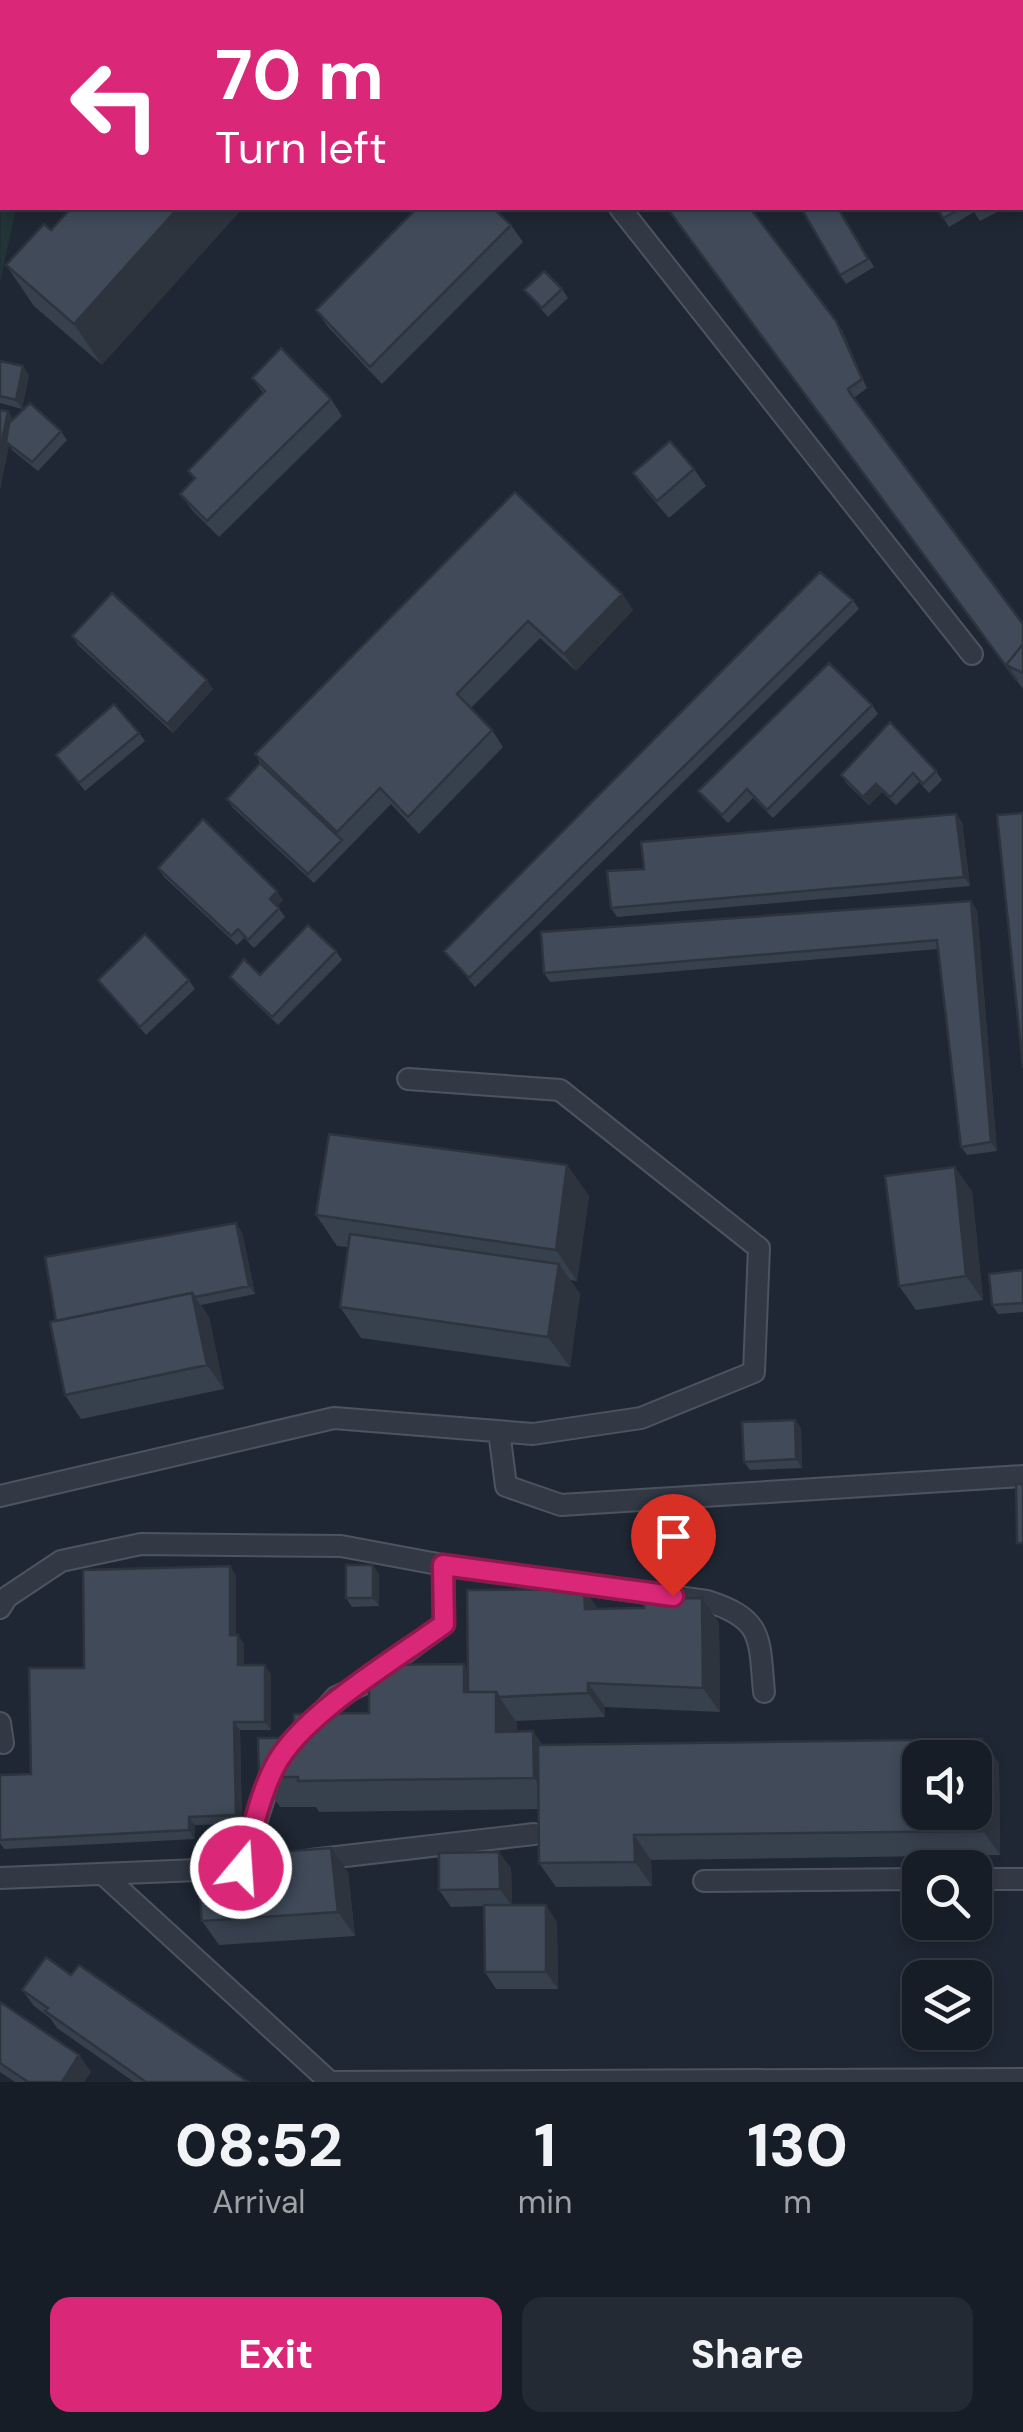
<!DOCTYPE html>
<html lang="en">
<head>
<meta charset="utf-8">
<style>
	:root { --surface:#171d27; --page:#242a33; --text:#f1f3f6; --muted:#9ea2a7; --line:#363b44; --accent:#db2777 }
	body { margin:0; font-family:"DM Sans",sans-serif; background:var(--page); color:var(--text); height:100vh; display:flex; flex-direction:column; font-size:38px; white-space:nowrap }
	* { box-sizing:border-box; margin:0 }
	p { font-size:32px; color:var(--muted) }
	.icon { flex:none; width:55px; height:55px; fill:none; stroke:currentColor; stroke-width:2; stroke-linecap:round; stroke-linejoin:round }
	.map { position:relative; height:2082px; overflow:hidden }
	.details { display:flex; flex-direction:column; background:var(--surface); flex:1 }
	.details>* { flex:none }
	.guide { position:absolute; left:0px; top:0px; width:1025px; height:210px; box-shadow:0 5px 15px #0003,0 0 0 2px var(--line); background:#db2777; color:#fff; overflow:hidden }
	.tools { position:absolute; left:902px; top:1740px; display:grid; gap:20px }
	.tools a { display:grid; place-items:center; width:90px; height:90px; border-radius:20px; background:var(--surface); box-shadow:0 5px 15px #0003,0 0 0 2px var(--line); font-size:50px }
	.pin { position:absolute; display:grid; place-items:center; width:85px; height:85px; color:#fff; margin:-102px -42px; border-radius:50% 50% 50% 0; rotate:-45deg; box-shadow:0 0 10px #0007 }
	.pin .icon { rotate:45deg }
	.me { position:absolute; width:110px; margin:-55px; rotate:18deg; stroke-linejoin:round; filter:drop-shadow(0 0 8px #0008) }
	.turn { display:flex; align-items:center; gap:35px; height:210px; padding:0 50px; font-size:45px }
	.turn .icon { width:130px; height:130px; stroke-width:2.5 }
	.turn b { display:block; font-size:70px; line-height:85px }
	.eta { display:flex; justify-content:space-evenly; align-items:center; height:170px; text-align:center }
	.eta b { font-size:60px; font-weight:800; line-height:70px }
	.cta { display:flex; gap:20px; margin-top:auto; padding:20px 50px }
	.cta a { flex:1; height:115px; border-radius:20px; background:var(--accent); color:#fff; font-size:40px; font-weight:800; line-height:115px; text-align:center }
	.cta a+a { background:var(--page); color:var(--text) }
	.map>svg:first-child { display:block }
</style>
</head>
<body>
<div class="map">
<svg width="1023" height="2082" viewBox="0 0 1023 2082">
	<rect width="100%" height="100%" fill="#1f2734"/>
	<path fill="#223436" d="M2 49V208H16L0 283Z"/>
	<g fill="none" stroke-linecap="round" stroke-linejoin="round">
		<defs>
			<path id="service" d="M477 0 478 2
				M620 208 972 654
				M499 1431 506 1486 561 1505 1023 1476
				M0 1496 334 1418 533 1434 641 1418 754 1372 759 1248 560 1090 408 1079
				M0 1608 7 1597 61 1561 141 1544 341 1546 443 1565
				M0 1723 3 1743
				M304 1732 336 1697 361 1685 444 1624 443 1565 707 1601C764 1619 759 1638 764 1692
				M311 1860 534 1834
				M241 1868 275 1765
				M104 1875 330 2082 1023 2079
				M0 1878 223 1869
				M975 1879H1023
				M704 1881 920 1879"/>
		</defs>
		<use href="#service" stroke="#4d5460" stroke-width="24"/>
		<use href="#service" stroke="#323945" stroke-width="20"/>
	</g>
	<path fill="#37404d" d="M113 0H212L210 2H116Z
		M666 208 842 330 867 388 854 398 1023 624V689Z
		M839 208 874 267 846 284 840 275Z
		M937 208H1005L980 221 974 212 949 227Z
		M44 224 102 365 34 306 6 265Z
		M511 225 523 242 382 384 328 327 316 310Z
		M562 289 568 298 548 317 524 290Z
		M0 361 29 375 22 409 0 403Z
		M252 378 331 399 342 416 219 537 192 510 180 494 194 479 188 471 263 393Z
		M0 410 14 420 61 431 67 440 38 471 12 450 9 445 0 489Z
		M694 469 706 486 669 518 645 490 633 473Z
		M515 492 622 594 633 610 576 671 540 638 471 708 492 730 503 747 419 834 391 804 314 883 233 808 227 799 260 763 255 754Z
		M853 600 859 609 475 987 444 951Z
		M72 636 213 689 173 733 78 645Z
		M872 705 878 714 773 818 753 798 728 823 704 799 698 791Z
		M139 733 145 741 85 791 56 755Z
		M936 771 942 780 929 793 919 782 896 805 882 792 869 805 847 784 841 775Z
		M962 822 970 886 617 917 611 908 644 869Z
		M158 868 283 900 277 906 285 917 254 948 244 938 237 945 164 877Z
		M977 910 997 1151 967 1155 961 1147 938 949 550 982 544 973Z
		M336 951 342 960 278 1025 236 985 230 977 260 975Z
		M98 980H189L195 989 146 1035Z
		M567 1165 589 1196 577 1281 570 1280 580 1294 570 1367 361 1338 340 1307 348 1247 337 1246 316 1215Z
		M972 1191 983 1300 916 1310 899 1286Z
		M242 1232 255 1294 201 1305 209 1317 224 1389 81 1419 65 1395 56 1321Z
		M1023 1270V1312L998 1314 992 1305Z
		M795 1420 801 1428 802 1468 750 1470 744 1462Z
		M379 1574V1606L352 1607 346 1598Z
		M236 1575V1635L244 1644V1665L271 1674V1730H240L242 1824 195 1825V1839L4 1849 0 1843V1775L31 1774Z
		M702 1598 719 1623 720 1712 605 1707V1717L516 1721 517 1731 543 1745 999 1763 1000 1855 651 1860 652 1886 556 1887 539 1863V1809L319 1812 316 1807H280L259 1777 294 1738 369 1713 468 1671 598 1609 644 1608Z
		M511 1868 512 1905 557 1922 558 1989H496L485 1972 484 1906 451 1907 439 1890Z
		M348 1872 355 1936 219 1945 202 1921Z
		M71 1975 248 2082H134L57 2028 50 2018 34 2006 22 1990Z
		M0 2002 79 2055 91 2072 84 2082H15L0 2072Z"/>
	<path fill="#2d343e" d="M146 0H212L210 2H144Z
		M178 208H243L102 365 74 324Z
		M836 321 842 330 867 388 862 379Z
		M23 366 29 375 22 409 16 400Z
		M8 411 14 420 6 442 9 445 0 489V451Z
		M622 594 633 610 576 671 564 654Z
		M207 680 213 689 173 733 167 724Z
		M876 784 882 792 869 805 863 797Z
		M956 814 962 822 970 886 964 877Z
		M277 891 283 900 276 908 270 899Z
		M971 901 977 910 997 1151 991 1142Z
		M567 1165 589 1196 577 1281 556 1250Z
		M955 1167 972 1191 983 1300 966 1276Z
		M236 1223 242 1232 255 1294 249 1286Z
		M559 1264 580 1294 570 1367 548 1337Z
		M192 1293 209 1317 224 1389 207 1365Z
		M795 1420 801 1428 802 1468 796 1459Z
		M373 1565 379 1574V1606L373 1598Z
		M230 1566 236 1575V1644L230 1635Z
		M584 1589 601 1613 585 1609Z
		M702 1598 719 1623 720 1712 703 1688Z
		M238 1635 244 1644V1674L238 1665Z
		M464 1664 485 1695 464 1692Z
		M265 1665 271 1674V1730L265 1722Z
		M588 1683 605 1707V1717L588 1693Z
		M496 1692 517 1723 518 1762 496 1732Z
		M234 1722 240 1730 242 1824 236 1815Z
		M533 1731 555 1762V1809L534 1778Z
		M982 1739 999 1763 1000 1855 983 1831Z
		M189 1817 195 1825V1839L189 1830Z
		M634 1835 651 1860 652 1886 635 1862Z
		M331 1848 348 1872 355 1936 338 1912Z
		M499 1852 511 1868 512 1906 500 1889Z
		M546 1905 557 1922 558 1989 546 1972Z
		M79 2055 91 2072 84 2082H62Z"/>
	<path fill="#404a59" stroke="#2d343e" stroke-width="2.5" fill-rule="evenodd" d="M130 0H146L144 2H133Z
		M800 0H821L824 2H798Z
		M71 208H178L74 324 6 265 44 224 51 230Z
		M417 208H493L511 225 370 367 316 310Z
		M667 208H750L836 321 862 379 848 389 850 393 1023 624V644L1006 665 1017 681Z
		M801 208H838L868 259 840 275Z
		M937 208H962L943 218Z
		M544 271 562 289 542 308 524 290Z
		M281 348 331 399 207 521 180 494 195 478 188 471 265 391 252 378Z
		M0 361 23 366 16 400 0 396Z
		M30 403 61 431 32 462 6 442 9 423Z
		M0 410 8 411 0 451Z
		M670 441 694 469 657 501 633 473Z
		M515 492 622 594 564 654 528 621 457 694 492 730 408 817 380 788 337 832 255 754Z
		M820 572 853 600 469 978 444 951Z
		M112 593 207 680 167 724 72 636Z
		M1023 644V673L1006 665Z
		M829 663 872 705 767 810 747 789 722 815 698 791Z
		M114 704 139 733 79 783 56 755Z
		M890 722 936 771 923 784 913 773 890 797 876 784 863 797 841 775Z
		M260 763 342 840 308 874 227 799Z
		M1023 813V1068L997 815Z
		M956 814 964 877 611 908 607 871 644 869 641 842Z
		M203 819 277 891 270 899 279 908 248 940 238 929 231 936 158 868Z
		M971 901 991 1142 961 1147 937 940 544 973 541 932Z
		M308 925 336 951 272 1017 230 977 244 959 260 975Z
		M145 934 189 980 140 1027 98 980Z
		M329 1134 567 1165 556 1250 316 1215Z
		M955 1167 966 1276 899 1286 885 1176Z
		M236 1223 249 1286 195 1297 192 1293 56 1321 45 1257Z
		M350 1234 559 1264 548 1337 340 1307Z
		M1023 1270V1303L992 1305 989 1274Z
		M192 1293 207 1365 65 1395 50 1322Z
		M795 1420 796 1459 744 1462 742 1422Z
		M1016 1484H1023V1543H1017Z
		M346 1565H373V1598H346Z
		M230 1566V1635H238V1665H265V1722H234L236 1815 189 1817V1830L0 1840V1775L31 1774 29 1668H84L83 1570Z
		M584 1589 585 1609 644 1608V1599L702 1598 703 1688 588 1683V1693L499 1697 496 1692H468L467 1590Z
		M464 1664V1692H496V1732L533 1731 534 1778 298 1781V1777H259L258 1738H294V1714L369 1713V1665Z
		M982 1739 983 1831 634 1835 635 1862 539 1863 538 1745ZM920 1758H975V1812H920Z
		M331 1848 338 1912 202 1921 196 1858Z
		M499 1852 500 1889 439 1890V1853Z
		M484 1905H546V1972H485Z
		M46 1957 71 1975 79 1965 248 2082H146L45 2011 48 2008 22 1990Z
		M0 2002 79 2055 62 2082H28L0 2063Z"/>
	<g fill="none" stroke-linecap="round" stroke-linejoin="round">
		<defs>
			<path id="route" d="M241 1868C252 1835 259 1796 275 1766 302 1714 395 1660 444 1624L443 1565 673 1596"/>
		</defs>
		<use href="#route" stroke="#8e194d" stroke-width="25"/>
		<use href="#route" stroke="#db2777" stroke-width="18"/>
	</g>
</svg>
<div class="tools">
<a><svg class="icon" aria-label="sound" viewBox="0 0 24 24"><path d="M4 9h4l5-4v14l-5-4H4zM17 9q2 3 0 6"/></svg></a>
<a><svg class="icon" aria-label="search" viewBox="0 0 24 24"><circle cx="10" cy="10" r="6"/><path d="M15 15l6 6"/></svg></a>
<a><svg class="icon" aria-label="layers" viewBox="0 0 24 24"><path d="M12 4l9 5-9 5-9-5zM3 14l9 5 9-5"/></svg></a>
</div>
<div class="pin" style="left:673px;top:1596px;background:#d93025"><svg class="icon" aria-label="arrive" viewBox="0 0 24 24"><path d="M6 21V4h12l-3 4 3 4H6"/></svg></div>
<svg class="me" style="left:241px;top:1868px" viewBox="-20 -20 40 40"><circle r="17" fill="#db2777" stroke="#fff" stroke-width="3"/><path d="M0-11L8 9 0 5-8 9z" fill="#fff"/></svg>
<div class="guide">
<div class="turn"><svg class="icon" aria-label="left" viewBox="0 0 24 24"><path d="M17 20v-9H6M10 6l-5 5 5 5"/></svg><div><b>70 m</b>Turn left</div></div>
</div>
</div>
<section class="details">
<div class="eta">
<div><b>08:52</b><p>Arrival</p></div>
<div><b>1</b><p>min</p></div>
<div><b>130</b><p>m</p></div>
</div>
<div class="cta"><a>Exit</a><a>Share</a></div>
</section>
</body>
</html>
